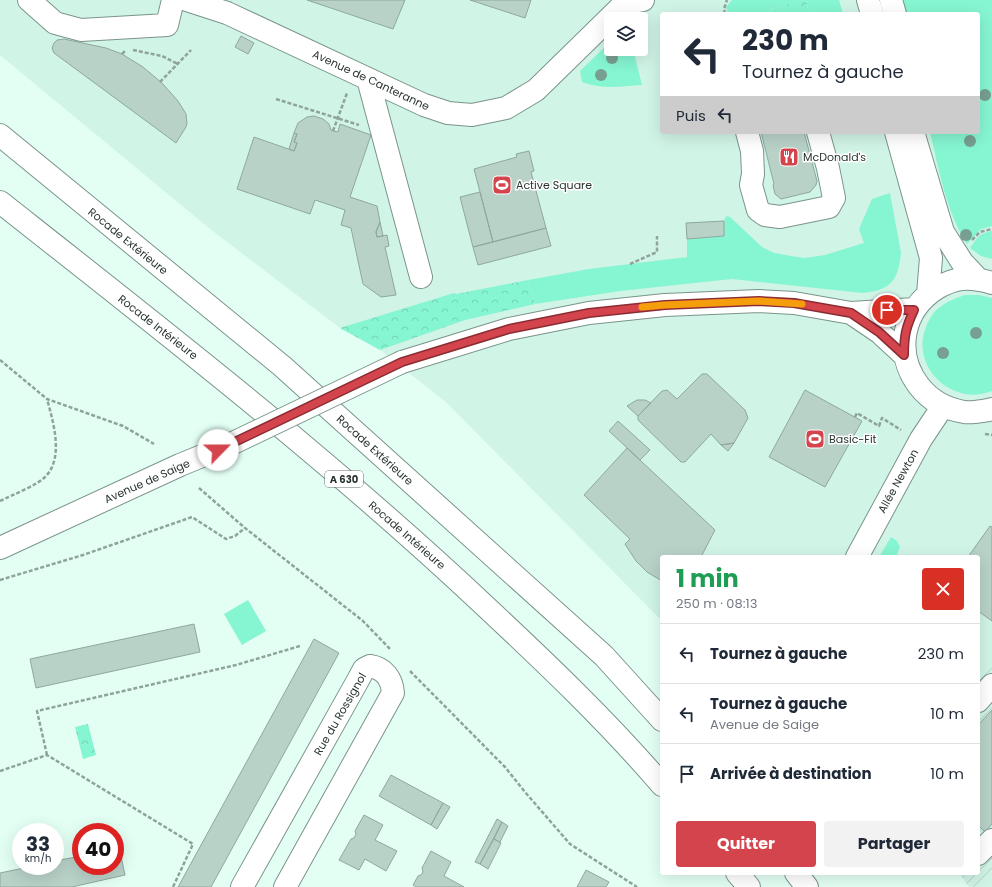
<!DOCTYPE html>
<html lang="fr">
<head>
<meta charset="utf-8">
<style>
	:root { --surface:#fff; --page:#f2f2f3; --text:#1f2937; --muted:#747a83; --line:#e0e1e3; --accent:#d4444d }
	body { margin:0; font-family:Poppins,sans-serif; background:var(--page); color:var(--text); height:100vh; display:flex; flex-direction:column; font-size:15px; white-space:nowrap }
	* { box-sizing:border-box; margin:0 }
	p { font-size:13px; color:var(--muted) }
	.icon { flex:none; width:22px; height:22px; fill:none; stroke:currentColor; stroke-width:2; stroke-linecap:round; stroke-linejoin:round }
	.map { position:relative; flex:1; overflow:hidden }
	.sheet { position:absolute; left:660px; top:555px; width:320px; height:320px; display:flex; flex-direction:column; background:var(--surface); border-radius:4px; box-shadow:0 4px 16px #0002 }
	.sheet>* { flex:none }
	.guide { position:absolute; left:660px; top:12px; width:320px; height:122px; border-radius:4px; box-shadow:0 4px 16px #0002; background:#fff; color:var(--text); overflow:hidden }
	.buttons { position:absolute; left:604px; top:12px; display:grid; gap:8px }
	.buttons a { display:grid; place-items:center; width:44px; height:44px; border-radius:4px; background:var(--surface); box-shadow:0 4px 16px #0002; font-size:20px }
	.speed { position:absolute; left:12px; top:823px; display:flex; gap:8px; font-size:20px; font-weight:700; text-align:center }
	.speed>* { display:grid; place-content:center; width:52px; height:52px; border-radius:50%; background:var(--surface); box-shadow:0 4px 16px #0002; line-height:1 }
	.speed small { font-size:10px; font-weight:400 }
	.speed .limit { border:6px solid #d22; background:#fff; color:#111 }
	.pin { position:absolute; display:grid; place-items:center; width:34px; height:34px; color:#fff; margin:-17px; border:2px solid #fff; border-radius:50%; box-shadow:0 1px 4px #0007 }
	.me { position:absolute; width:44px; margin:-22px; rotate:67deg; stroke-linejoin:round; filter:drop-shadow(0 0 3px #0008) }
	.turn { display:flex; align-items:center; gap:14px; height:84px; padding:0 16px; font-size:18px }
	.turn .icon { width:52px; height:52px; stroke-width:2.5 }
	.turn b { display:block; font-size:28px; line-height:34px }
	.then { display:flex; align-items:center; height:38px; padding:0 16px; background:#0003; gap:8px; font-size:15px }
	.round { display:grid; place-items:center; flex:none; width:42px; height:42px; border-radius:4px; background:var(--page) }
	.overview { display:flex; align-items:center; justify-content:space-between; height:68px; padding:0 16px }
	h1 { font-size:24px; font-weight:700; line-height:30px; color:#1e9e55 }
	.button { display:flex; gap:8px; margin-top:auto; padding:8px 16px }
	.button a { flex:1; height:46px; border-radius:4px; background:var(--accent); color:#fff; font-size:16px; font-weight:700; line-height:46px; text-align:center }
	.button a+a { background:var(--page); color:var(--text) }
	ul { padding:0; list-style:none }
	li { display:flex; align-items:center; gap:12px; height:60px; padding:0 16px; border-top:1px solid var(--line) }
	li div { flex:1 }
	li b { display:block; font-size:15px }
	li em { font-style:normal }
	.map>svg:first-child { display:block }
</style>
</head>
<body>
<div class="map">
<svg width="992" height="887" viewBox="0 0 992 887">
	<defs>
		<pattern id="industrial-furrows" width="10" height="10" patternUnits="userSpaceOnUse"><rect width="10" height="10" fill="#d0f4e6"/><path d="M-1 1l2-2M0 10L10 0M9 11l2-2" fill="none" stroke="#b3d2c6"/></pattern>
		<pattern id="forest-crowns" width="20" height="18" patternUnits="userSpaceOnUse"><rect width="20" height="18" fill="#86f5d2"/><path d="M2 6a3 3 0 1 1 6 0M12 15a3 3 0 1 1 6 0" fill="none" stroke="#74d3b5"/></pattern>
	</defs>
	<rect width="100%" height="100%" fill="#e3fff4"/>
	<path fill="#d0f4e6" fill-rule="evenodd" d="M0 0H992V887H976L978 873V557H662V621L447 403 380 350 340 328 210 229 0 55ZM662 14H978V132H662ZM611 19H641V49H611Z"/>
	<path fill="url(#industrial-furrows)" d="M992 666V870L976 887H969L959 873H978V681Z"/>
	<path fill="#86f5d2" d="M732 0H803L770 9 771 14H728L726 7Z
		M806 0H839L843 14H809Z
		M903 0H992V226L981 229 967 244C946 211 939 170 930 132H978V14H905Z
		M611 41V49H633L642 85C621 86 602 90 582 82L580 71Z
		M890 193 901 253C898 281 891 290 863 293L732 279 620 291 535 304 528 280 589 269 687 257V239L724 236V221L726 216 730 217 762 247 774 253 797 257 805 258 825 255 864 243 859 229 872 199Z
		M992 231V259L981 256 970 248C977 238 979 233 992 231Z
		M965 295H979L992 298V391C983 394 974 396 965 394 934 388 914 356 926 327 929 319 933 312 940 307 948 301 956 298 965 295Z
		M891 537 897 541 900 547 896 557H879Z
		M248 600 266 631 242 645 224 614Z"/>
	<path fill="url(#forest-crowns)" d="M803 0H806L809 14H771L770 9Z
		M528 280 535 304 465 320 380 350 340 328 454 293 456 294Z
		M88 724 96 755 83 759 75 727Z"/>
	<path fill="#b8d2c8" stroke="#8fa89f" d="M307 0H405L393 29Z
		M470 0H531L525 18Z
		M241 36 254 43 248 54 235 47Z
		M64 39 106 48 122 54 143 67 162 83 178 101 186 114 187 123 186 127 176 143 54 53 52 48 54 43 57 40Z
		M314 116 323 119 329 124 331 130 333 131 338 132 340 124 371 135 350 197 377 206 380 222 376 232 377 237 387 235 389 246 385 247 396 295 381 297 363 284 351 228 341 225 345 210 315 200 310 214 237 189 254 137 294 151 297 143 294 142 297 134 294 133 298 123 307 117Z
		M761 132H804L817 181 816 185 810 192 781 199 775 194 773 185 774 184Z
		M294 133 297 134 294 142 297 143 294 151 289 149Z
		M529 151 534 171 531 172 546 228 493 242 474 169 517 157 516 154Z
		M480 192 493 242 473 247 460 197Z
		M724 221V236L687 239 686 223Z
		M380 222 383 236 377 237 376 232Z
		M546 228 551 246 478 265 473 247Z
		M702 374H707L745 410 748 418 734 443 721 445 711 434 685 462H681L638 420V416L662 391 667 390 677 399Z
		M805 390 862 421 825 487 769 457Z
		M637 400H645L651 403 638 416 627 406Z
		M618 421 650 450 640 460 609 431Z
		M734 443 728 451 721 445Z
		M627 448 715 530 701 557H662V581L647 572 636 561 625 544 630 539 584 495Z
		M990 526 992 527V621L978 611V557H968Z
		M194 624 200 652 36 688 30 659Z
		M314 639 339 653 211 887H178Z
		M992 710V824L985 832 978 825V725Z
		M391 775 443 803 431 825 379 796Z
		M443 803 450 807 437 829 431 825Z
		M364 815 383 825 375 840 397 851 386 871 365 859 359 870 339 860 351 839 354 838 356 834 355 831Z
		M497 819 502 822 480 864 475 862Z
		M502 822 508 826 500 842 494 839Z
		M494 839 501 843 488 869 480 864Z
		M119 847 125 875 72 887H0V873L33 866H55V861L81 856V866H115V848Z
		M431 851 451 862 444 876 464 887H416L413 885 418 876 421 875 423 872 422 868Z
		M586 870 609 882 606 887H577Z"/>
	<g fill="none" stroke-linecap="round" stroke-linejoin="round">
		<defs>
			<path id="minor" d="M29 0 55 23 81 30 167 25 173 0
				M187 0 227 13 424 105 448 113 472 115 506 108 536 90 624 4 643 0
				M868 0 872 14
				M891 0 895 14
				M368 79 421 277
				M747 132 752 151 753 174 751 185 758 210 765 215 780 217 829 207 834 198 828 168 818 132
				M896 132 931 258 928 294
				M913 132 943 232 962 262 978 279
				M992 283C982 280 973 278 962 279 953 280 944 284 937 288 902 310 894 353 919 386 930 400 946 409 964 412 972 413 981 411 989 410L992 409
				M851 313 879 332 904 355
				M402 362 509 329 589 313 665 305 759 301 794 303 851 313 914 309
				M0 548 180 465 231 444
				M857 557 921 439 943 406
				M978 701 992 685
				M978 854 992 840
				M242 887 357 682 364 669 370 666C384 668 392 679 393 693L285 887"/>
			<path id="highway" d="M0 135 282 366 604 656 662 720
				M0 202C165 332 331 461 484 605 546 663 607 721 662 785
				M737 873 749 887
				M796 873 807 887"/>
		</defs>
		<use href="#minor" stroke="#7b948b" stroke-width="24"/>
		<use href="#highway" stroke="#7b948b" stroke-width="24"/>
		<path stroke="#8fa39c" stroke-width="2.5" stroke-dasharray="4 2" stroke-linecap="butt" d="M725 14 724 9 727 0
			M133 50 162 56 178 64
			M122 54 126 50
			M160 82 191 50
			M276 99 359 125
			M333 131 347 93
			M972 240 980 232 992 229
			M630 264 657 252V236
			M0 360 47 399 123 426 154 444
			M855 417 857 413 879 426 882 418 901 430
			M985 434 992 435
			M199 488 245 528 363 621 391 650
			M0 501C12 495 38 485 46 476 64 457 53 421 47 399
			M0 580 83 555 192 517 226 539 235 536 245 528
			M410 671 505 767 525 792 570 844 637 887
			M47 755 37 711 236 665 300 646
			M0 771 47 755 193 844 173 887"/>
		<use href="#minor" stroke="#fff" stroke-width="22"/>
		<use href="#highway" stroke="#fff" stroke-width="22"/>
		<defs>
			<path id="minor-bridge" d="M231 444 402 362"/>
		</defs>
		<use href="#minor-bridge" stroke="#7b948b" stroke-width="24" stroke-linecap="butt"/>
		<use href="#minor-bridge" stroke="#fff" stroke-width="22"/>
	</g>
	<g fill="#779f92">
		<circle cx="612" cy="58" r="6"/>
		<circle cx="601" cy="75" r="6"/>
		<circle cx="985" cy="95" r="6"/>
		<circle cx="970" cy="141" r="6"/>
		<circle cx="966" cy="235" r="6"/>
		<circle cx="976" cy="333" r="6"/>
		<circle cx="943" cy="353" r="6"/>
	</g>
	<g fill="none" stroke-linecap="round" stroke-linejoin="round">
		<defs>
			<path id="route" d="M218 450 402 362 509 329 589 313 665 305 759 301 794 303 851 313 879 332 904 355C904 335 906 327 914 310H887"/>
		</defs>
		<use href="#route" stroke="#8a2c32" stroke-width="10"/>
		<use href="#route" stroke="#d4444d" stroke-width="7"/>
		<path stroke="#f59e0b" stroke-width="7" d="M642 307 665 305 759 301 802 304"/>
	</g>
	<defs>
		<symbol id="restaurant-square" viewBox="-11 -11 22 22"><rect x="-9" y="-9" width="18" height="18" rx="4" fill="#d4444d" stroke="#fff"/><path d="M-5-6h1v4h1v-4h1v4h1v-4h1v5L-1.5 .5V6h-2V.5L-5-1ZM5-6V6H3V1.5H1.5Q1.5-4 5-6Z" fill="#fff"/></symbol>
		<symbol id="stadium-square" viewBox="-11 -11 22 22"><rect x="-9" y="-9" width="18" height="18" rx="4" fill="#d4444d" stroke="#fff"/><path d="M0-5a6.5 5 0 1 0 0 10a6.5 5 0 1 0 0-10ZM-3.5-1.8h7v3.6h-7Z" fill="#fff"/></symbol>
	</defs>
	<g fill-rule="evenodd">
		<use href="#restaurant-square" x="778" y="146" width="22" height="22"/>
		<use href="#stadium-square" x="491" y="174" width="22" height="22"/>
		<use href="#stadium-square" x="804" y="428" width="22" height="22"/>
	</g>
	<g text-anchor="middle" dominant-baseline="central" stroke-width="3" stroke-linejoin="round" paint-order="stroke">
		<rect fill="#fff" stroke="#69716e" stroke-width="1" x="325" y="471" width="38" height="16" rx="3"/>
		<g font-size="10" font-weight="bold" fill="#293430">
			<text x="344" y="479">A 630</text>
		</g>
		<g font-size="11" fill="#293430" stroke="#fff">
			<text transform="translate(371 80) rotate(25)">Avenue de Canteranne</text>
			<text transform="translate(128 241) rotate(39)">Rocade Extérieure</text>
			<text transform="translate(158 327) rotate(38)">Rocade Intérieure</text>
			<text transform="translate(375 450) rotate(42)">Rocade Extérieure</text>
			<text transform="translate(147 481) rotate(-24)">Avenue de Saige</text>
			<text transform="translate(898 481) rotate(-61)">Allée Newton</text>
			<text transform="translate(407 535) rotate(41)">Rocade Intérieure</text>
			<text transform="translate(340 714) rotate(-60)">Rue du Rossignol</text>
		</g>
		<g font-size="11" fill="#293430" stroke="#fff" text-anchor="start">
			<text x="803" y="157">McDonald's</text>
			<text x="516" y="185">Active Square</text>
			<text x="829" y="439">Basic-Fit</text>
		</g>
	</g>
</svg>
<div class="buttons">
<a><svg class="icon" aria-label="layers" viewBox="0 0 24 24"><path d="M12 4l9 5-9 5-9-5zM3 14l9 5 9-5"/></svg></a>
</div>
<div class="speed"><div>33<small>km/h</small></div><div class="limit">40</div></div>
<div class="pin" style="left:887px;top:310px;background:#d93025"><svg class="icon" aria-label="arrive" viewBox="0 0 24 24"><path d="M6 21V4h12l-3 4 3 4H6"/></svg></div>
<svg class="me" style="left:218px;top:450px" viewBox="-20 -20 40 40"><circle r="19" fill="#fff"/><path d="M0-13L10 11 0 6-10 11z" fill="#d4444d"/></svg>
<div class="guide">
<div class="turn"><svg class="icon" aria-label="left" viewBox="0 0 24 24"><path d="M17 20v-9H6M10 6l-5 5 5 5"/></svg><div><b>230 m</b>Tournez à gauche</div></div>
<div class="then">Puis<svg class="icon" aria-label="left" viewBox="0 0 24 24"><path d="M17 20v-9H6M10 6l-5 5 5 5"/></svg></div>
</div>
<section class="sheet">
<div class="overview"><div><h1>1 min</h1><p>250 m · 08:13</p></div><a class="round" style="background:#d93025;color:#fff"><svg class="icon" aria-label="close" viewBox="0 0 24 24"><path d="M6 6l12 12M18 6L6 18"/></svg></a></div>
<ul>
<li><svg class="icon" aria-label="left" viewBox="0 0 24 24"><path d="M17 20v-9H6M10 6l-5 5 5 5"/></svg><div><b>Tournez à gauche</b></div><em>230 m</em></li>
<li><svg class="icon" aria-label="left" viewBox="0 0 24 24"><path d="M17 20v-9H6M10 6l-5 5 5 5"/></svg><div><b>Tournez à gauche</b><p>Avenue de Saige</p></div><em>10 m</em></li>
<li><svg class="icon" aria-label="arrive" viewBox="0 0 24 24"><path d="M6 21V4h12l-3 4 3 4H6"/></svg><div><b>Arrivée à destination</b></div><em>10 m</em></li>
</ul>
<div class="button"><a>Quitter</a><a>Partager</a></div>
</section>
</div>
</body>
</html>
